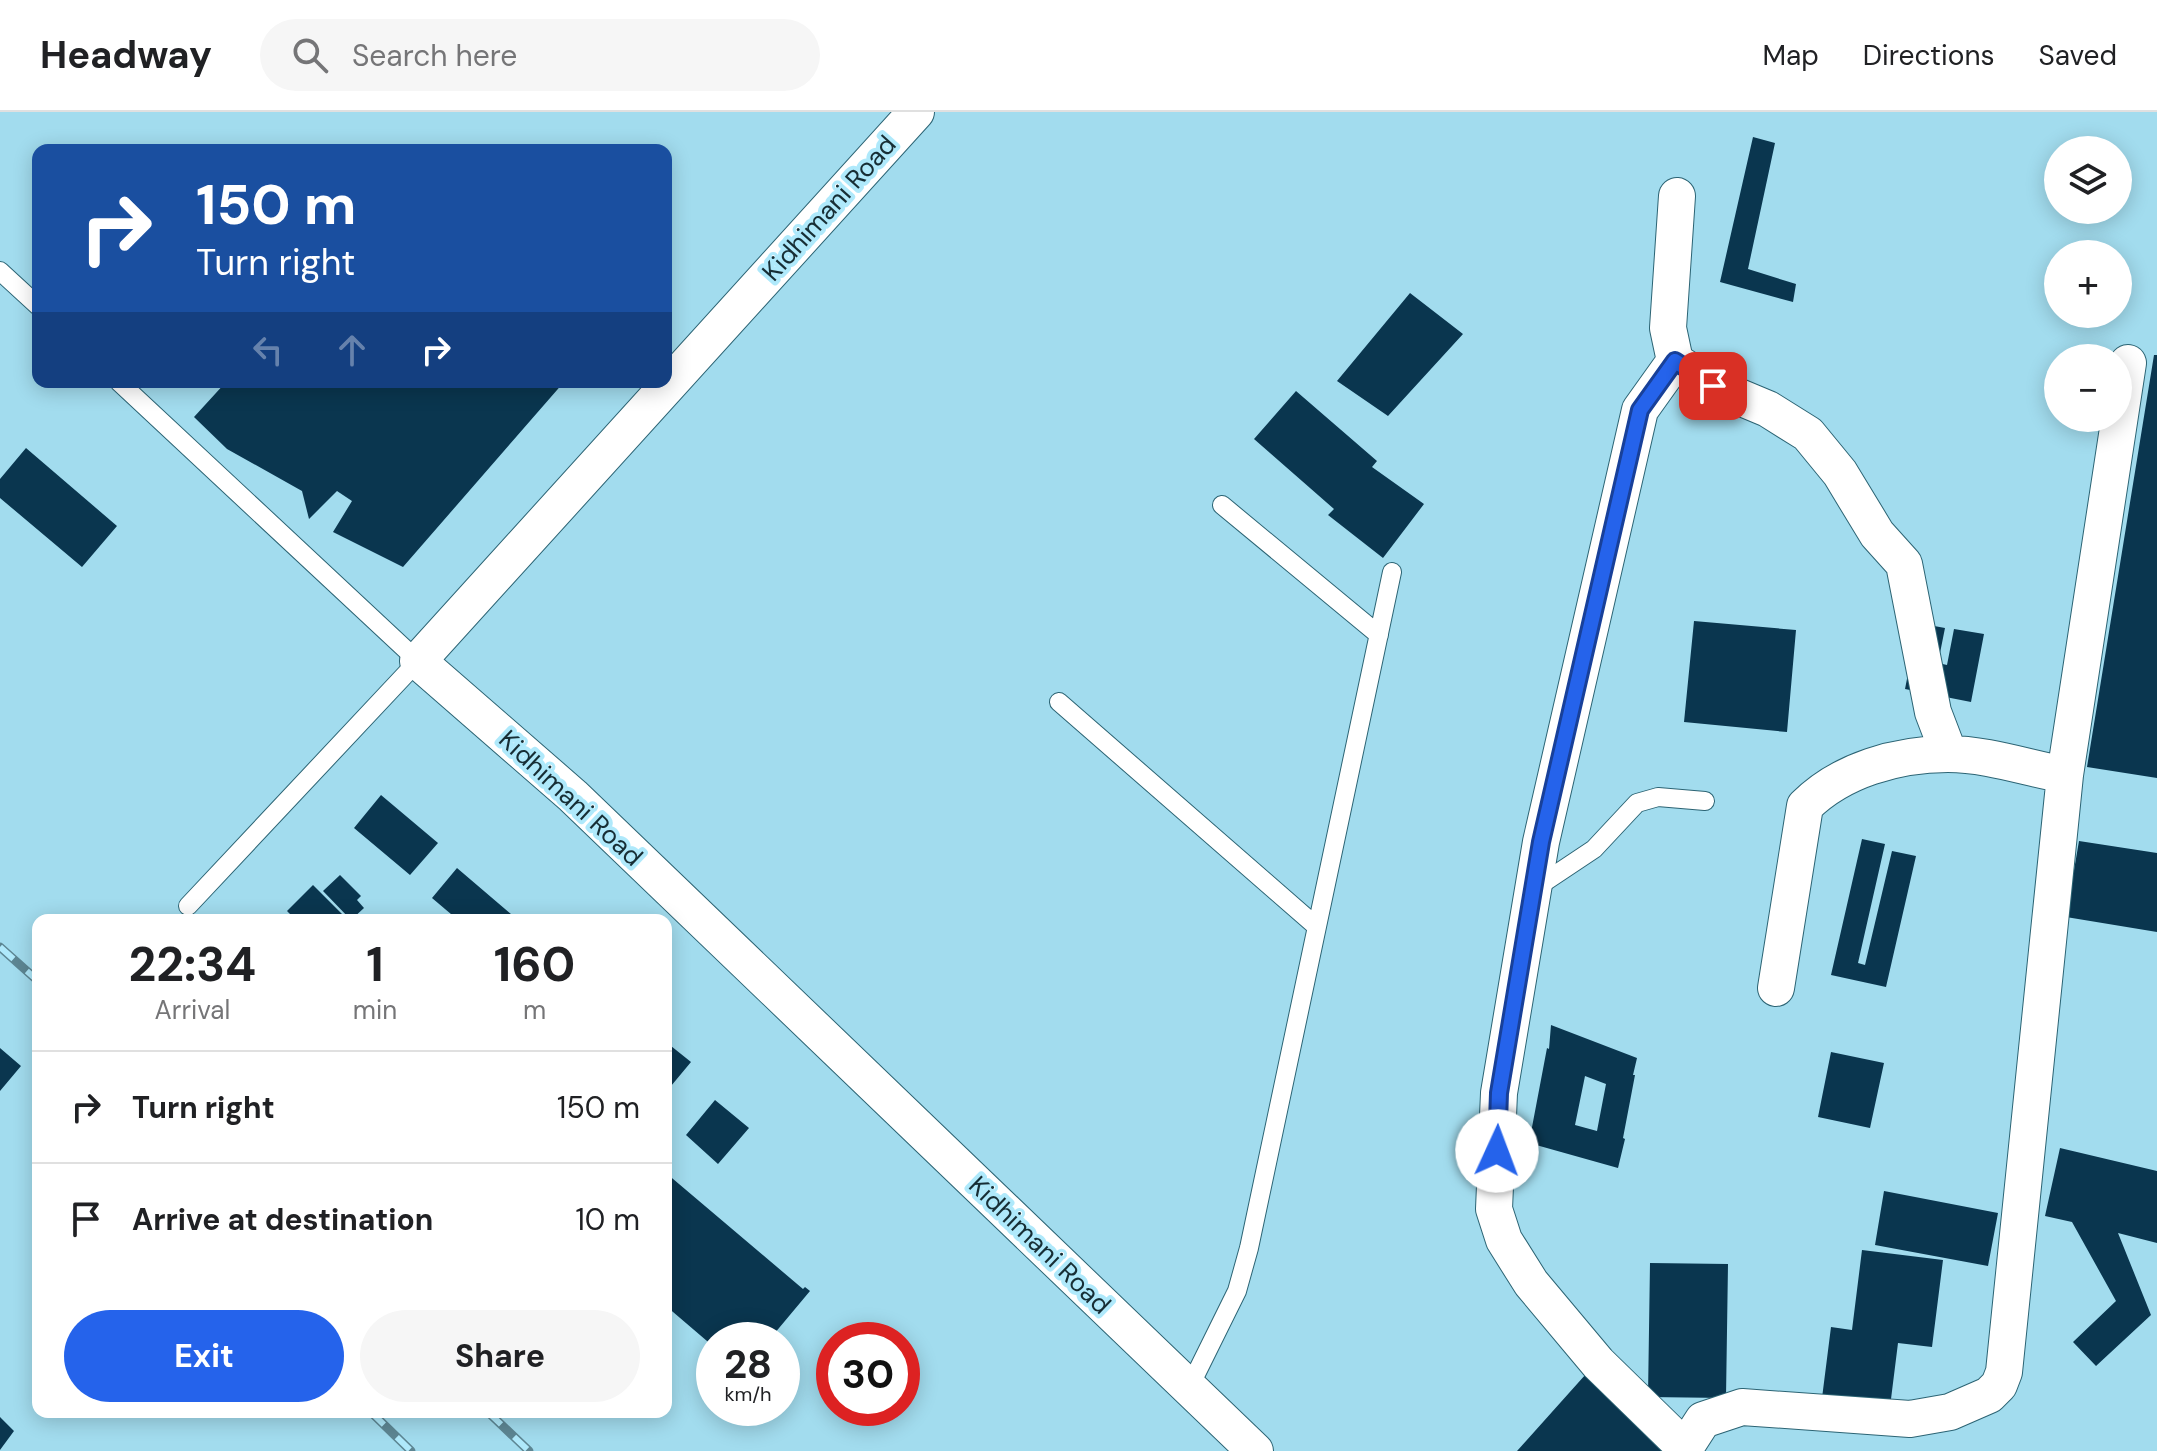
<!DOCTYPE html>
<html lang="en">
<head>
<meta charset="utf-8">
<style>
	:root { --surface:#fff; --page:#f6f6f6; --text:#202124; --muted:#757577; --line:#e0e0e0; --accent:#2563eb }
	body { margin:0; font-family:"DM Sans",sans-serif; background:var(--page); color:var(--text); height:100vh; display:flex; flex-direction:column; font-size:30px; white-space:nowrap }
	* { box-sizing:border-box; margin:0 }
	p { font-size:26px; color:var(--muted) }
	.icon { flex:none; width:44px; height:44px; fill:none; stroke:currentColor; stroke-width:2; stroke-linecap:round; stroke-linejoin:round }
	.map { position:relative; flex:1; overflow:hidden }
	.sheet { position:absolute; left:32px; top:802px; width:640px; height:504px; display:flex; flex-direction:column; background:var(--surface); border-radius:16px; box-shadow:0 4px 20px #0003 }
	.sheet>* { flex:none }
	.banner { position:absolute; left:32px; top:32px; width:640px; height:244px; border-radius:16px; box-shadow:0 4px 20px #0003; background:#1a4fa0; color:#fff; overflow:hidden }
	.controls { position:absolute; left:2044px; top:24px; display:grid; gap:16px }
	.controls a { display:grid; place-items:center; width:88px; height:88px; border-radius:50%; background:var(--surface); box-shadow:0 4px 20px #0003; font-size:40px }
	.speed { position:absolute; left:696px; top:1210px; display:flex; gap:16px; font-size:40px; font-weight:700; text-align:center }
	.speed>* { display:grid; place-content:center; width:104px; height:104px; border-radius:50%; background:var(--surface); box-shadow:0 4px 20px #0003; line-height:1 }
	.speed small { font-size:20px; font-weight:400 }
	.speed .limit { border:12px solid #d22; background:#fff; color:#111 }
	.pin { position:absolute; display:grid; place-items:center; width:68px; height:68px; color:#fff; margin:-34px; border-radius:16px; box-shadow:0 4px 12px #0006 }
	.me { position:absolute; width:88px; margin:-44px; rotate:2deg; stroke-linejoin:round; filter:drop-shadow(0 0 6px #0008) }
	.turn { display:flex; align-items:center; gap:28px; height:168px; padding:0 32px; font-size:36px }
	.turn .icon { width:104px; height:104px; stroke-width:2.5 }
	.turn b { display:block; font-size:56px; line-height:68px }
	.lanes { display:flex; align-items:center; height:76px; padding:0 32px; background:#0003; justify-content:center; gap:40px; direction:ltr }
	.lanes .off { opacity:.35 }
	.eta { display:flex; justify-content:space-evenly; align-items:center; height:136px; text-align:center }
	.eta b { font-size:48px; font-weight:700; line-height:56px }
	.button { display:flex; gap:16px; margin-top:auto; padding:16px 32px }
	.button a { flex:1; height:92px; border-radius:48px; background:var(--accent); color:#fff; font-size:32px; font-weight:700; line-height:92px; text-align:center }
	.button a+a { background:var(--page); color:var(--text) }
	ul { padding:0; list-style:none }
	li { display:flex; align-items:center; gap:24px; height:112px; padding:0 32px; border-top:2px solid var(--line) }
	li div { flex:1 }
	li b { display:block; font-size:30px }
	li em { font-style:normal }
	header { display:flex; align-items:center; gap:48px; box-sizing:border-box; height:112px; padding:0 40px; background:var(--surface); border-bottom:2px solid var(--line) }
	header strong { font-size:38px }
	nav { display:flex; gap:44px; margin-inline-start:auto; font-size:28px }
	.search { width:560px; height:72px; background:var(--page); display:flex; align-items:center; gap:20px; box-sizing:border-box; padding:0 28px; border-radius:44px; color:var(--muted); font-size:30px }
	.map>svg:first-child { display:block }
</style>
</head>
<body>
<header>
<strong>Headway</strong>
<div class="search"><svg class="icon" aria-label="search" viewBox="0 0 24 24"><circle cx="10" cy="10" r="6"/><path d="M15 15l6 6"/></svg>Search here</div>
<nav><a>Map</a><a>Directions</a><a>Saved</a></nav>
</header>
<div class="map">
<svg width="2157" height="1339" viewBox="0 0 2157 1339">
	<rect width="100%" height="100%" fill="#a2dcee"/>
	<path fill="#0a364f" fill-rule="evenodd" d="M1753 25 1775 31 1748 157 1796 172 1793 190 1720 170Z
		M1410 181 1463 222 1388 304 1337 269Z
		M2154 243H2157V666L2087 655Z
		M226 270H564L403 455 333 420 352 389 337 379 309 407 302 379 227 337 194 305Z
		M1296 279 1377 349 1372 355 1424 392 1383 446 1328 403 1334 397 1254 327Z
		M26 336 117 414 82 455 0 386V367Z
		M1694 509 1796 518 1787 620 1684 610Z
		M1918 511 1945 516 1938 551 1947 553 1954 517 1984 522 1971 590 1905 577Z
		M381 683 438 731 410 763 354 716Z
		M1862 727 1885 732 1858 851 1865 853 1892 739 1916 744 1886 875 1831 863Z
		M2079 729 2157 741V820L2066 805Z
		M457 756 518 808H458L432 786Z
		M340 763 361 784 357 788 364 796 351 808 323 779Z
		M313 773 348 808H296L287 799Z
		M1551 913 1637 946 1633 963H1635L1623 1026 1625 1027 1618 1056 1529 1031 1547 936 1549 937ZM1585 964 1606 972 1597 1019 1575 1013Z
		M666 930 691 950 666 980Z
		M0 936 21 954 0 979Z
		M1831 940 1884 951 1870 1016 1818 1005Z
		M715 988 749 1016 718 1052 686 1023Z
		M2060 1036 2157 1059V1131L2118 1121 2151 1203 2096 1254 2073 1230 2116 1189 2072 1110 2045 1104Z
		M666 1061 803 1177 805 1175 810 1179 769 1228H714V1235L666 1194Z
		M1884 1079 1998 1101 1988 1154 1875 1133Z
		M1862 1138 1943 1148 1932 1235 1898 1231 1890 1295 1822 1286 1831 1215 1852 1218Z
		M1650 1151 1728 1152 1726 1286 1648 1285Z
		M1586 1262 1664 1339H1517Z
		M0 1305 14 1319 0 1338Z"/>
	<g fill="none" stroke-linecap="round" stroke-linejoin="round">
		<defs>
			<path id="lane" d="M0 159 38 194
				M119 270 418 549 188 794
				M1222 393 1379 523
				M1059 590 1317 815
				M1534 777 1594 737 1637 691 1658 685 1705 689
				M1189 1276 1237 1179 1249 1136 1392 460"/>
			<path id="street" d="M916 0 418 549 573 684 1255 1339
				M1677 84 1668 216 1675 249 1713 274 1768 297 1808 322 1840 361 1877 422 1904 452 1933 600 1949 642
				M1675 249 1640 298 1541 730 1499 981 1494 1097 1504 1128 1531 1171 1598 1251 1684 1335
				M1776 876 1805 694C1841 658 1897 642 1948 642 1987 642 2027 656 2065 663
				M1683 1339 1703 1308 1742 1295 1910 1307 1950 1300 1989 1283 1999 1273 2004 1260 2065 663 2128 251"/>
		</defs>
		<use href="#lane" stroke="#2c6474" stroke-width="20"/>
		<use href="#street" stroke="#2c6474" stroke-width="38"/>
		<use href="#lane" stroke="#fff" stroke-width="18"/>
		<use href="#street" stroke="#fff" stroke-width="36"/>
		<defs>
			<path id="rail" d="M0 835 38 869
				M371 1300 411 1339
				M488 1300 529 1339"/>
		</defs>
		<use href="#rail" stroke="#5d8693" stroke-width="9"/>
		<use href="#rail" stroke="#afe9fb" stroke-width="6" stroke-dasharray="18" stroke-linecap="butt"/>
	</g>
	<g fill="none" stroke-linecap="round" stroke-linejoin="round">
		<defs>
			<path id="route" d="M1497 1039 1499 981 1541 730 1640 298 1675 249 1713 274"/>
		</defs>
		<use href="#route" stroke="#184099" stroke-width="20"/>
		<use href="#route" stroke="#2563eb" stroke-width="14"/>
	</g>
	<g text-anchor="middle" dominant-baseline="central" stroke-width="8" stroke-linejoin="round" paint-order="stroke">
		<g font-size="26" fill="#172e35" stroke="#afe9fb">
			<text transform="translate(829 96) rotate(-48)">Kidhimani Road</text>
			<text transform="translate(571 686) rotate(43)">Kidhimani Road</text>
			<text transform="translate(1040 1133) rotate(44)">Kidhimani Road</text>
		</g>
	</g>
</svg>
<div class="controls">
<a><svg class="icon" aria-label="layers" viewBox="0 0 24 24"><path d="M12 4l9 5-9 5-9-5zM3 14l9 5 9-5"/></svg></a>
<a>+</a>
<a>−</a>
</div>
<div class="speed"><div>28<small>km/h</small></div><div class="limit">30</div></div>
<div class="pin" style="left:1713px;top:274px;background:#d93025"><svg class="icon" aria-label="arrive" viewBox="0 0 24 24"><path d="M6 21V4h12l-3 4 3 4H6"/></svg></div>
<svg class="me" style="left:1497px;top:1039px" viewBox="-20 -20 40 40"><circle r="19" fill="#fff"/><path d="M0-13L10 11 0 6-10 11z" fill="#2563eb"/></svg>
<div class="banner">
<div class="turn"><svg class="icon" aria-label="right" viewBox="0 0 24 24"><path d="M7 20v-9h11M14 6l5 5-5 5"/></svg><div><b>150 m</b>Turn right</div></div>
<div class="lanes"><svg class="icon off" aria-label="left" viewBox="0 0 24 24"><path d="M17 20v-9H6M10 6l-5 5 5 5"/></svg><svg class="icon off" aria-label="ahead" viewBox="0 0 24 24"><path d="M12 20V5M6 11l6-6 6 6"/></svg><svg class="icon" aria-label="right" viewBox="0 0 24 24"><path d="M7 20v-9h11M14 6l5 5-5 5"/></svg></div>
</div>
<section class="sheet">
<div class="eta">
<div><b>22:34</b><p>Arrival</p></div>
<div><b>1</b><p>min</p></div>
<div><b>160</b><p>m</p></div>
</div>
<ul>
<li><svg class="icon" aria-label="right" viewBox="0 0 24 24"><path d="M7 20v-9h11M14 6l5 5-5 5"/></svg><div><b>Turn right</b></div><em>150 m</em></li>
<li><svg class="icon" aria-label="arrive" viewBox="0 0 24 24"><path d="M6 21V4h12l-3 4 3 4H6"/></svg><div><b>Arrive at destination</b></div><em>10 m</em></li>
</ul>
<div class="button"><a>Exit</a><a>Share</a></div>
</section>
</div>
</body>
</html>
